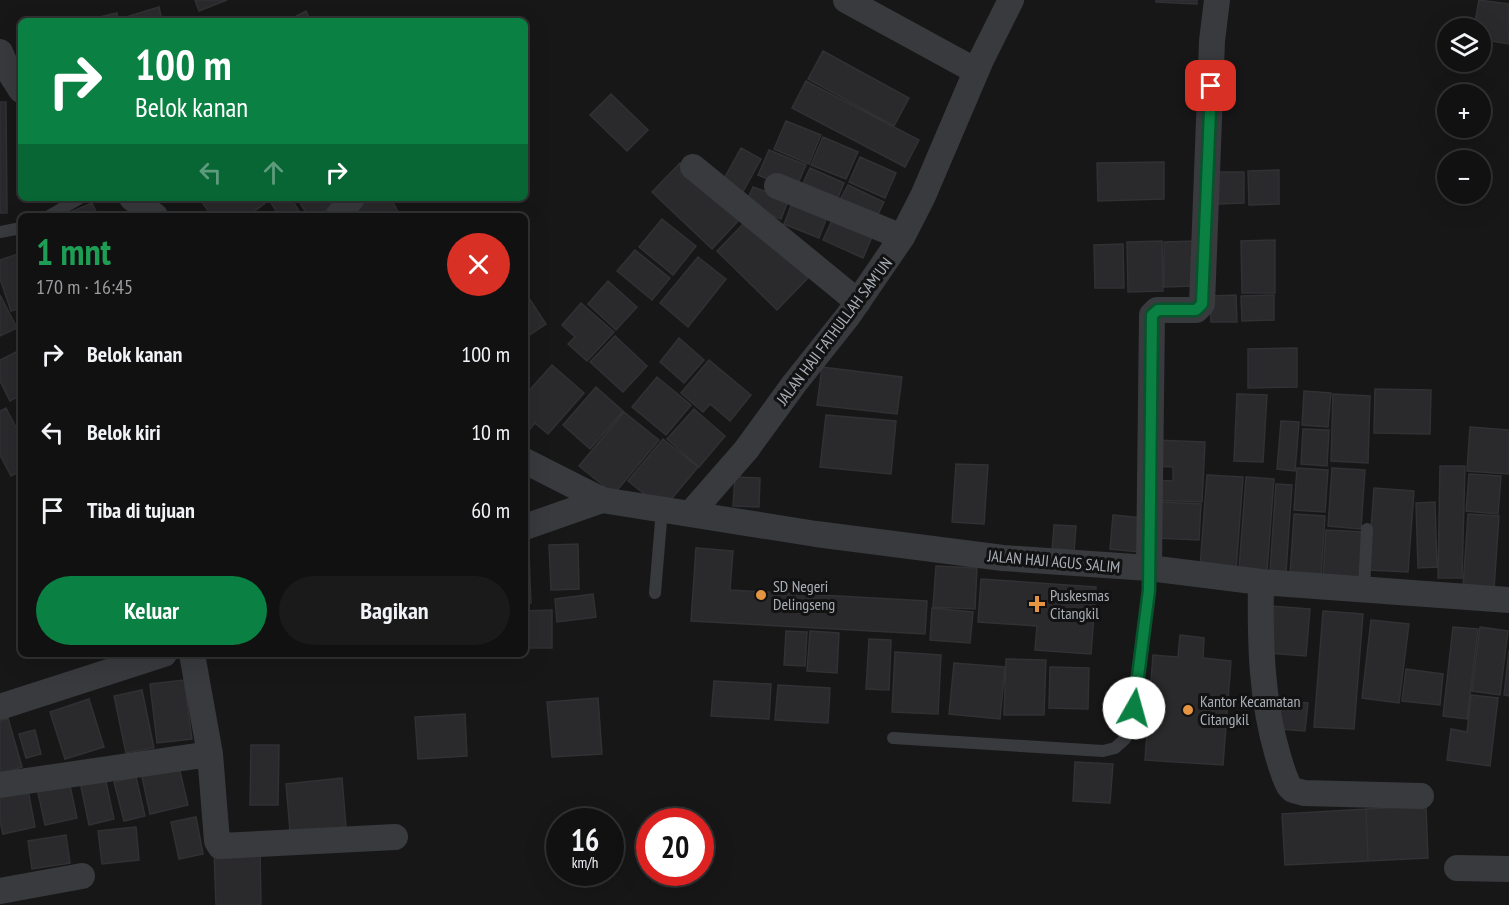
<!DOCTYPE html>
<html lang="id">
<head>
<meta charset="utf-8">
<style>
	:root { --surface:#111112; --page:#1a1a1b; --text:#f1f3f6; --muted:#9c9d9f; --line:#303132; --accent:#0b8043 }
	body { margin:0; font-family:"PT Sans Narrow",sans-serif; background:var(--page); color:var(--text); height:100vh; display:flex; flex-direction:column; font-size:22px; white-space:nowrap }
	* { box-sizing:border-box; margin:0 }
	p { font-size:20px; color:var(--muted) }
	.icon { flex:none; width:33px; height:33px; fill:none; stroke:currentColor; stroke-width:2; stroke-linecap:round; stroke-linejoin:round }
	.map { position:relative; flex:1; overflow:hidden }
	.details { position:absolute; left:18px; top:213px; width:510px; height:444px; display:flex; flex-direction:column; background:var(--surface); border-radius:9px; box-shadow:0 6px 24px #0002,0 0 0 2px var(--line) }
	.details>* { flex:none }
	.top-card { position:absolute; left:18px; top:18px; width:510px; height:183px; border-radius:9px; box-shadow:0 6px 24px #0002,0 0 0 2px var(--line); background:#0b8043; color:#fff; overflow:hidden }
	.controls { position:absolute; left:1437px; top:18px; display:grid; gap:12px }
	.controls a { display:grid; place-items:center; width:54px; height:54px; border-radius:50%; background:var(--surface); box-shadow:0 6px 24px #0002,0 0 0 2px var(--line); font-size:30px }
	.speed { position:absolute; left:546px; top:808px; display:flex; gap:12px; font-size:30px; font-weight:700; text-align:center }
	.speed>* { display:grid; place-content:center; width:78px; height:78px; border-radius:50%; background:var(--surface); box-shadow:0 6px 24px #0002,0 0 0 2px var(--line); line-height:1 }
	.speed small { font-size:15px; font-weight:400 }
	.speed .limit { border:9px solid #d22; background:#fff; color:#111 }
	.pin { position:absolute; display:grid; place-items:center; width:51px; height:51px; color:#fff; margin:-26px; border-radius:12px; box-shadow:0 3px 9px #0006 }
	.me { position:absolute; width:66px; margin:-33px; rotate:7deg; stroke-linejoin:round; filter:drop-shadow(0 0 4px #0008) }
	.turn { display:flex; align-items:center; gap:21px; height:126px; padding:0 18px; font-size:27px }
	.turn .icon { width:78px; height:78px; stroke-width:2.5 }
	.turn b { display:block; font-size:42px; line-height:51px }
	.lanes { display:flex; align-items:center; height:57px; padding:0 18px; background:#0003; justify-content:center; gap:30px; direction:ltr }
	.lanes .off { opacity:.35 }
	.round { display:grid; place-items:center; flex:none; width:63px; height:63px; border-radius:32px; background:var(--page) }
	.headline { display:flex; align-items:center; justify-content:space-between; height:102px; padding:0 18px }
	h1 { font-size:36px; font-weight:600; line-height:45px; color:#1e9e55 }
	.cta { display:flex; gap:12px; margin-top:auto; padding:12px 18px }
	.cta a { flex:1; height:69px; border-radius:36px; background:var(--accent); color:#fff; font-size:24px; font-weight:600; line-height:69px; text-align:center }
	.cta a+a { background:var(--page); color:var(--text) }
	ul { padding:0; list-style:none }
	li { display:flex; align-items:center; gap:18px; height:78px; padding:0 18px }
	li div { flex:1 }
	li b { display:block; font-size:22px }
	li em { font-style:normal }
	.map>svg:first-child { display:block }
</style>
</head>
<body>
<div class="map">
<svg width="1509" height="905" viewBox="0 0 1509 905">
	<rect width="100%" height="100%" fill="#171718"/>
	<path fill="#2a2a2c" stroke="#313134" stroke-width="1.5" d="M195 0H227L199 11Z
		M1156 0H1197V4L1156 2Z
		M1479 0 1509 4V44L1480 39V28H1474Z
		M159 7 162 21H127L126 17Z
		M306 11 311 21H287Z
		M117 13 118 21H82Z
		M823 51 909 98 894 126 808 79Z
		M806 81 919 140 905 167 792 108Z
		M611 94 648 130 627 151 590 115Z
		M0 102H6L7 213H0Z
		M786 121 821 135 809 164 774 149Z
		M823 137 858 152 846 179 811 165Z
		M741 148 761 159 740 197 720 186Z
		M769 150 806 165 795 190 758 175Z
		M860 157 896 173 885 198 849 182Z
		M1164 162V199L1098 201 1097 163Z
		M680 163 739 220 712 249 652 192Z
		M810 168 844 183 834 207 799 192Z
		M1279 170V204L1249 205 1248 171Z
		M1217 172H1244V203L1218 204Z
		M848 185 884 202 873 224 836 207Z
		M753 187 778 196H790L781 219 745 205Z
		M199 198H272L248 216H212Z
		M276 198H291L302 216H279L270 201Z
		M297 198H336L338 202 316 216H308Z
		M371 198H391L400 216H358L353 207Z
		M794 198 829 212 819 238 784 224Z
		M92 203 98 216H61Z
		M835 214 874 232 863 258 823 240Z
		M662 219 696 246 673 275 639 247Z
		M748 219 808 278 777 310 717 251Z
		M1275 240V293H1242L1241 241Z
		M1162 241 1163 291 1128 292 1127 242Z
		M1195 241 1196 286 1164 287V242Z
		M1123 244 1124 288H1095L1094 245Z
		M635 250 670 278 652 300 617 271Z
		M18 254 21 262V308L11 311 0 279V260Z
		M698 257 726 279 688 327 660 303Z
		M608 281 637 307 616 330 588 304Z
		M525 292 546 324 525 338Z
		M0 295 17 328 0 336Z
		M1236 295 1237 322H1211L1210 296Z
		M1274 295V320L1242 321 1241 296Z
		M581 303 614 332 587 361 568 344 575 337 562 325Z
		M615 336 647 366 623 392 590 362Z
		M679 338 704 360 684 383 660 362Z
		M1297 348V387L1248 388V349Z
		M16 352 21 362V395L10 401 0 381V360Z
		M709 360 751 395 730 421 710 404 703 412 681 393Z
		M552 365 584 393 548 434 535 423 525 435V395Z
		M822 367 902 377 897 414 817 405Z
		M657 377 691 405 666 435 632 407Z
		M596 387 623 411 590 449 563 425Z
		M1375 389 1431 390 1430 434 1374 433Z
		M1304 391 1331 393 1328 427 1302 425Z
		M1237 394 1267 395 1263 462 1234 461Z
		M1333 394 1370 396 1368 463 1331 461Z
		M6 408 21 437V471L11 476 0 455V411Z
		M694 409 725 436 699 467 667 439Z
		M624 412 659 440 614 494 579 466Z
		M826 415 896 421 891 474 820 467Z
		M1281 421 1299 422 1295 471 1277 469Z
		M1470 427 1509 430V474L1467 471Z
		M1303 429 1329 430 1327 466 1301 464Z
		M663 439 698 467 663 509 628 481Z
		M1154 440 1205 442 1202 502 1152 500 1153 480 1173 481V467L1152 466Z
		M956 464 988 465 984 524 952 522Z
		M1440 466H1465L1462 578H1438Z
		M1297 468 1328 470 1325 512 1294 510Z
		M1332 468 1365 470 1361 529 1328 526Z
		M1469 474 1501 476 1498 514 1466 511Z
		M1207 475 1243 477 1236 570 1200 567Z
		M735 477 760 478 759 507 733 506Z
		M1246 477 1274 479 1267 571 1239 569Z
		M1276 484 1292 485 1286 572 1270 571Z
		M1374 488 1414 491 1408 572 1368 570Z
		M1159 502 1201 504 1199 540 1157 538Z
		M1435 502 1437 567 1418 568 1416 503Z
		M1294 514 1325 516 1321 577 1290 575Z
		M1468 514 1499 516 1494 589 1463 587Z
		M1113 515 1143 518 1140 552 1110 549Z
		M1054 525 1076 526 1074 553 1052 552Z
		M1326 530 1365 532 1361 580 1323 577Z
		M578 544 579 589 551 590 549 545Z
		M696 548 733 551 730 590 927 601 925 634 691 621Z
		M525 552H529L531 603H525Z
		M936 566 977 568 975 609 933 607Z
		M981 579 1096 587 1091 654 1035 650 1037 626 978 622Z
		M593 594 596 617 557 622 555 599Z
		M1271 606 1310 609 1306 656 1267 653Z
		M932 608 973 612 970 643 930 640Z
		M552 610V648H525V611Z
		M1323 611 1363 614 1354 729 1314 727Z
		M1371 620 1409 624 1399 703 1362 698Z
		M1453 627 1478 629 1467 719 1443 716Z
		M1480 627 1508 631 1500 695 1472 691Z
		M786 631 807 632 805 666 784 665Z
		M810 631 839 633 837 673 807 671Z
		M1180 635 1204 638 1203 658 1231 661 1223 765 1145 760 1153 655 1178 657Z
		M869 639 891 640 889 690 866 689Z
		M1509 650V696L1504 695Z
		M895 652 941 655 938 714 892 712Z
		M1006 659 1046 660 1044 715H1004Z
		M954 663 1005 667 1000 719 949 714Z
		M1050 667 1089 668 1088 709 1049 708Z
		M1406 669 1443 674 1440 705 1402 701Z
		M184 680 192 739 157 743 150 684Z
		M714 681 771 684 769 719 711 716Z
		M778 685 830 688 828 723 775 720Z
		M142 690 154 748 126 753 114 696Z
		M1471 695 1498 698 1490 766 1447 760 1451 729 1467 732Z
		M598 698 602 754 552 757 547 702Z
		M89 699 104 747 65 759 50 712Z
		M1282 701 1308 703 1305 731 1279 729Z
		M465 714 467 756 418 759 415 717Z
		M8 718 22 767 0 774V721Z
		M35 730 41 754 26 758 19 734Z
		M251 745H279L278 805H250Z
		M1075 762 1113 764 1110 803 1073 801Z
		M178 763 188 805 150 814 141 772Z
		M105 777 114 819 89 825 80 782Z
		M136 777 145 816 124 821 114 782Z
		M342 778 346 827 290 831 286 784Z
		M69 781 77 818 45 825 37 788Z
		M28 790 35 827 3 834 0 821V795Z
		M1426 806 1428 858 1368 861 1366 809Z
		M1366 809 1368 861 1285 865 1282 814Z
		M196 817 203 854 179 859 171 822Z
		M136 827 139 860 102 864 98 831Z
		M66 835 70 863 32 869 28 841Z
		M260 849 261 905H216L214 850Z"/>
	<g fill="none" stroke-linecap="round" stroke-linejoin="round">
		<path stroke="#383a3d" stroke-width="12" d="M49 216 80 198
			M0 232 21 228
			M1364 589 1367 529
			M655 593 662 509
			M893 738 1103 751 1115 748 1125 739 1134 708 1149 590V568"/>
		<path stroke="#383a3d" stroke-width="26" d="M846 0 976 71
			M0 52 7 68 21 90
			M693 167 858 302
			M777 186 902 237
			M132 198 155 216
			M338 216 352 198
			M525 461 602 500 816 534 1003 558 1149 568 1261 582 1509 600
			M690 514 746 450 794 384 848 316 902 237 923 196 981 60 1011 0
			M525 527 602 500
			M1149 568 1152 315 1157 310H1196L1202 304 1212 41 1217 0
			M1261 582C1260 641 1261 699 1278 756 1281 766 1284 777 1289 786L1293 790 1304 793 1421 796
			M0 707 164 654
			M210 754 217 841 220 846 395 837
			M0 785 210 754 192 654
			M1457 868 1509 869
			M0 891 82 876"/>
	</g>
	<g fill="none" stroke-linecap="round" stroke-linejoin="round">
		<defs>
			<path id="route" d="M1134 708 1149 590 1152 315 1158 310H1196L1202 304 1211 86"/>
		</defs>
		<use href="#route" stroke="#07532c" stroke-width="15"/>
		<use href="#route" stroke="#0b8043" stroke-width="10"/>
	</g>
	<g fill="#e59542" stroke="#121213" stroke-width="2">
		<circle cx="761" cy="595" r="6"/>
		<path d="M1034 595h6v6h6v6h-6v6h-6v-6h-6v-6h6z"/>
		<circle cx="1188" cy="710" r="6"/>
	</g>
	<g text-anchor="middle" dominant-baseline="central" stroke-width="6" stroke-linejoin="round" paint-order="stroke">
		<g font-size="16" fill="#aab0b7" stroke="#121213">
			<text transform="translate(834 331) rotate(-53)">JALAN HAJI FATHULLAH SAM'UN</text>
			<text transform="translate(1054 561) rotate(5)">JALAN HAJI AGUS SALIM</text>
		</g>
		<g font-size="16" fill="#aab0b7" stroke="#121213" text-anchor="start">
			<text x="773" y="586">SD Negeri<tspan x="773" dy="18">Delingseng</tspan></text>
			<text x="1050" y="595">Puskesmas<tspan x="1050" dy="18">Citangkil</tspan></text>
			<text x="1200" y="701">Kantor Kecamatan<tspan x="1200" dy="18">Citangkil</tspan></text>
		</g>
	</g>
</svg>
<div class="controls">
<a><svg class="icon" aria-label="layers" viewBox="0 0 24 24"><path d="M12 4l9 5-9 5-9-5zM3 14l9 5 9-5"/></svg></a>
<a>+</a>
<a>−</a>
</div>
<div class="speed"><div>16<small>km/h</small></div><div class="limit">20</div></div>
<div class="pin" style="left:1211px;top:86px;background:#d93025"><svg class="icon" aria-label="arrive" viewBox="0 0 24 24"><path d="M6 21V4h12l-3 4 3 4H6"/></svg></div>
<svg class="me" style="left:1134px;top:708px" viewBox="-20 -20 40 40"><circle r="19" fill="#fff"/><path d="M0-13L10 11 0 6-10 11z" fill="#0b8043"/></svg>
<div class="top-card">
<div class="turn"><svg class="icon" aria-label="right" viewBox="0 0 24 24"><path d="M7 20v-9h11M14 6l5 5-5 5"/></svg><div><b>100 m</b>Belok kanan</div></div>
<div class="lanes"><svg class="icon off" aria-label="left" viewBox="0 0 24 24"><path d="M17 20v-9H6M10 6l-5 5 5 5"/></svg><svg class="icon off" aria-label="ahead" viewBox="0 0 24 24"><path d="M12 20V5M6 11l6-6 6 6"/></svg><svg class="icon" aria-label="right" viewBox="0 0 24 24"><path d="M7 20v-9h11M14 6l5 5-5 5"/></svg></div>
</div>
<section class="details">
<div class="headline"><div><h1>1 mnt</h1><p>170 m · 16:45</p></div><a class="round" style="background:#d93025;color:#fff"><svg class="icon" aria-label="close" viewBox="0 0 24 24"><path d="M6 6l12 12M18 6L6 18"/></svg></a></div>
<ul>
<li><svg class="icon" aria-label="right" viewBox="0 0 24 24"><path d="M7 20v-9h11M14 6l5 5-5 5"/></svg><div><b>Belok kanan</b></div><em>100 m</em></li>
<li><svg class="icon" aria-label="left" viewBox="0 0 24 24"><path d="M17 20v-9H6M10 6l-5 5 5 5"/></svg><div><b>Belok kiri</b></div><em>10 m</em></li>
<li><svg class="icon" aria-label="arrive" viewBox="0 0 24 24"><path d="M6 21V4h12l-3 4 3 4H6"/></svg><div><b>Tiba di tujuan</b></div><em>60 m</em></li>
</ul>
<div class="cta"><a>Keluar</a><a>Bagikan</a></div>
</section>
</div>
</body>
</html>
